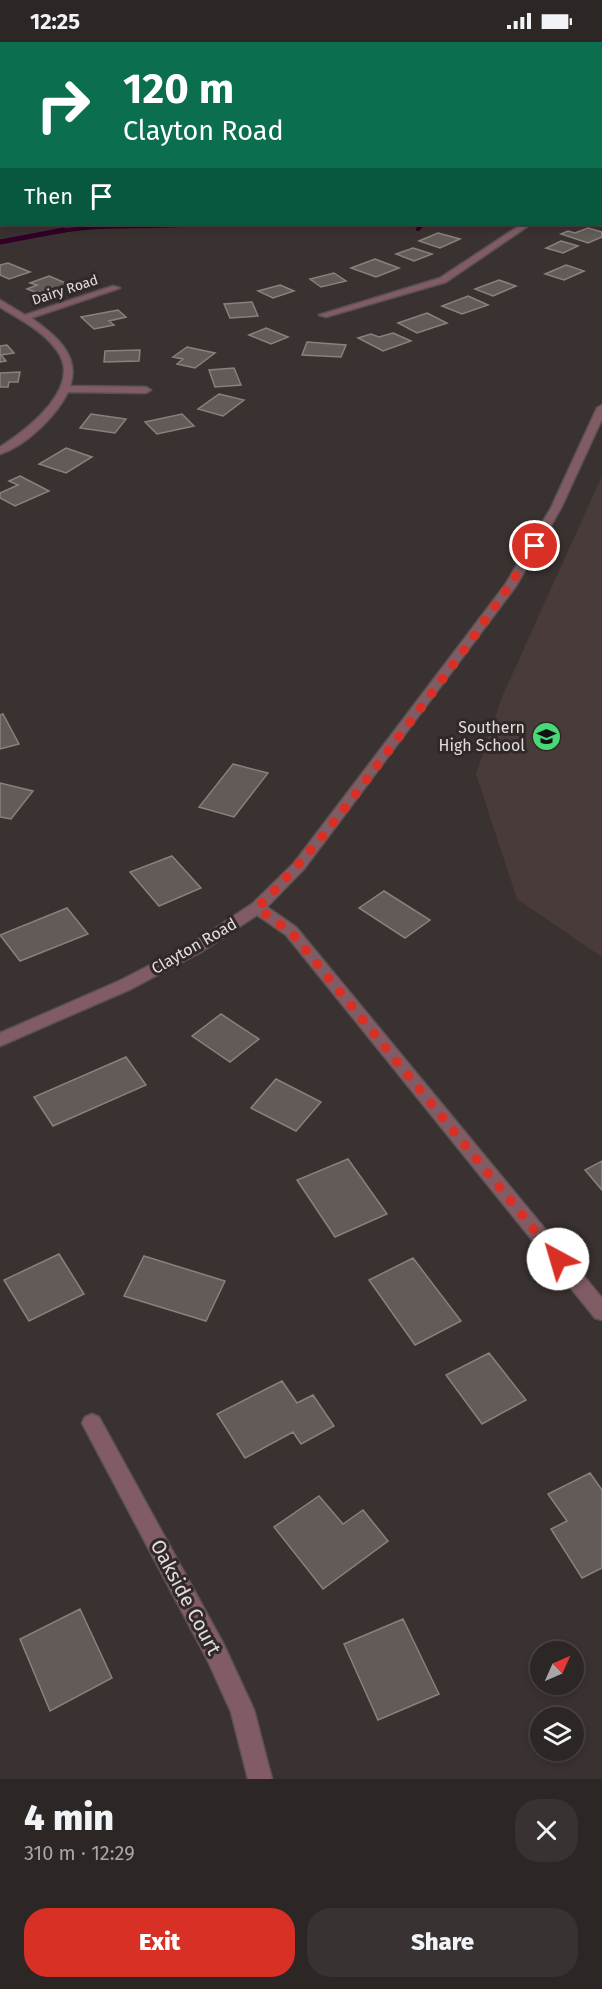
<!DOCTYPE html>
<html lang="en">
<head>
<meta charset="utf-8">
<style>
	:root { --surface:#2c2625; --page:#383232; --text:#f1f3f6; --muted:#a6a5a7; --line:#484342; --accent:#d93025 }
	body { margin:0; font-family:"Fira Sans",sans-serif; background:var(--page); color:var(--text); height:100vh; display:flex; flex-direction:column; font-size:22px; white-space:nowrap }
	* { box-sizing:border-box; margin:0 }
	p { font-size:20px; color:var(--muted) }
	.icon { flex:none; width:33px; height:33px; fill:none; stroke:currentColor; stroke-width:2; stroke-linecap:round; stroke-linejoin:round }
	.map { position:relative; height:1737px; overflow:hidden }
	.panel { display:flex; flex-direction:column; background:var(--surface); flex:1 }
	.panel>* { flex:none }
	.guide { position:absolute; left:0px; top:0px; width:603px; height:183px; box-shadow:0 3px 9px #0003,0 0 0 2px var(--line); background:#0b6e4f; color:#fff; overflow:hidden }
	.needle { width:39px; rotate:45deg }
	.tools { position:absolute; left:530px; top:1599px; display:grid; gap:12px }
	.tools a { display:grid; place-items:center; width:54px; height:54px; border-radius:50%; background:var(--surface); box-shadow:0 3px 9px #0003,0 0 0 2px var(--line); font-size:30px }
	.pin { position:absolute; display:grid; place-items:center; width:51px; height:51px; color:#fff; margin:-26px; border:3px solid #fff; border-radius:50%; box-shadow:0 2px 6px #0007 }
	.me { position:absolute; width:66px; margin:-33px; rotate:321deg; stroke-linejoin:round; filter:drop-shadow(0 0 4px #0008) }
	.turn { display:flex; align-items:center; gap:21px; height:126px; padding:0 24px; font-size:27px }
	.turn .icon { width:78px; height:78px; stroke-width:2.5 }
	.turn b { display:block; font-size:42px; line-height:51px }
	.then { display:flex; align-items:center; height:57px; padding:0 24px; background:#0003; gap:12px; font-size:22px }
	.round { display:grid; place-items:center; flex:none; width:63px; height:63px; border-radius:24px; background:var(--page) }
	.head { display:flex; align-items:center; justify-content:space-between; height:102px; padding:0 24px }
	h1 { font-size:36px; font-weight:800; line-height:45px }
	.action { display:flex; gap:12px; margin-top:auto; padding:12px 24px }
	.action a { flex:1; height:69px; border-radius:24px; background:var(--accent); color:#fff; font-size:24px; font-weight:800; line-height:69px; text-align:center }
	.action a+a { background:var(--page); color:var(--text) }
	.status { display:flex; justify-content:space-between; align-items:center; height:42px; padding:0 30px; background:var(--surface); direction:ltr }
	.status svg { height:16px; fill:currentColor }
	.map>svg:first-child { display:block }
</style>
</head>
<body>
<div class="status"><b>12:25</b><svg viewBox="0 0 49 12"><path d="M0 12V9h3v3zM5 12V6h3v6zM10 12V3h3v9zM15 12V0h3v12zM26 1h20v11H26zM47 4h2v5h-2z"/></svg></div>
<div class="map">
<svg width="602" height="1737" viewBox="0 0 602 1737">
	<rect width="100%" height="100%" fill="#3a3231"/>
	<path fill="#493b39" d="M602 434V915L517 857 476 732 502 655Z"/>
	<g fill="none" stroke-linecap="round" stroke-linejoin="round">
		<path stroke="#300027" stroke-width="4" d="M418 187 423 182
			M56 190C104 181 152 186 200 182"/>
		<path stroke="#300027" stroke-width="5" d="M0 200 64 188"/>
	</g>
	<path fill="#625b57" stroke="#89817d" stroke-width="1.5" d="M588 186 602 190V195L588 201 561 192 568 189 575 191Z
		M438 191 460 197 440 206 419 199Z
		M561 199 578 204 563 211 546 206Z
		M413 206 432 212 414 219 396 212Z
		M375 217 399 226 376 235 351 226Z
		M8 221 30 230 9 237 0 233V223Z
		M566 223 584 229 564 238 545 232Z
		M334 231 346 239 321 245 310 237Z
		M49 234 68 242 40 252 27 247 37 243 30 241Z
		M499 238 516 244 493 254 475 247Z
		M280 243 294 249 273 256 258 249Z
		M468 254 488 263 462 272 442 264Z
		M252 260 258 274 230 276 224 262Z
		M118 268 126 275 109 279 114 283 94 287 81 275Z
		M427 271 447 281 417 291 398 281Z
		M266 286 288 295 271 302 249 293Z
		M393 291 411 299 383 309 358 296 371 292 379 295Z
		M307 300 346 303 341 315 302 313Z
		M7 303 14 311 1 313 6 319 0 320V304Z
		M187 305 215 311 195 326 177 322 183 317 173 315Z
		M140 308 139 319 104 320 105 309Z
		M234 326 241 343 215 345 209 328Z
		M20 330 18 340H9L8 345H0V331Z
		M219 352 244 358 223 374 198 367Z
		M91 372 126 377 115 391 80 386Z
		M182 372 194 384 157 392 145 380Z
		M66 406 92 415 66 431 39 422Z
		M20 434 49 449 15 464 0 456V451L18 443 9 439Z
		M3 672 19 702 0 707V673Z
		M233 722 268 731 234 775 199 765Z
		M0 741 33 749 11 777 0 775Z
		M172 814 201 846 159 864 130 830Z
		M384 849 430 878 405 896 359 866Z
		M67 866 88 892 20 919 0 893Z
		M221 972 259 997 230 1020 192 994Z
		M126 1015 146 1043 53 1084 34 1055Z
		M276 1037 321 1060 296 1089 251 1066Z
		M348 1117 387 1172 335 1195 297 1138Z
		M602 1119V1148L585 1128Z
		M59 1212 84 1252 29 1279 4 1238Z
		M144 1214 225 1239 206 1279 124 1254Z
		M413 1216 461 1279 415 1303 369 1238Z
		M489 1311 526 1358 482 1382 446 1333Z
		M282 1339 297 1361 313 1353 334 1384 301 1402 293 1390 245 1416 217 1372Z
		M590 1431 602 1448V1526L582 1536 551 1487 567 1479 548 1452Z
		M319 1454 343 1482 363 1468 388 1499 323 1547 274 1485Z
		M80 1567 112 1636 50 1669 20 1597Z
		M403 1577 439 1652 378 1678 344 1602Z"/>
	<g fill="none" stroke-linecap="round" stroke-linejoin="round">
		<defs>
			<path id="minor" d="M304 0 315 2H305Z
				M0 127H2V131H0Z
				M522 182H531L446 240 326 275 319 273 440 236Z
				M113 244 120 246 31 276C54 292 81 313 70 344L146 345 151 348 146 351 68 350C56 374 26 404 0 412V405C28 387 85 344 56 307 42 288 19 277 0 265V258L25 273Z
				M92 1372 99 1375 223 1601 254 1668 272 1737H248L231 1670 207 1617 82 1381 85 1375Z"/>
			<path id="tertiary" d="M459 0H465L466 2H460Z
				M602 363V377L561 466 516 544 304 827 267 865 296 885 602 1256V1278L595 1276 286 893 257 873 201 910 131 947 0 1004V991L119 939 191 902 252 862 294 821 505 543 551 466 597 366Z"/>
		</defs>
		<use href="#minor" stroke="#585150" stroke-width="3"/>
		<use href="#tertiary" stroke="#585150" stroke-width="3"/>
		<use href="#minor" fill="#825c65" fill-rule="evenodd"/>
		<use href="#tertiary" fill="#825c65" fill-rule="evenodd"/>
	</g>
	<g fill="none" stroke-linecap="round" stroke-linejoin="round">
		<path stroke="#d93025" stroke-width="10" stroke-dasharray="0 18" d="M535 504C493 571 445 634 397 697 353 756 310 814 257 866L291 890 558 1217"/>
	</g>
	<defs>
		<symbol id="school-disc" viewBox="-11 -11 22 22"><circle r="9.5" fill="#4ad778" stroke="#302928"/><path d="M0-5L7-2L0 1L-7-2ZM-4 1L0 2.5L4 1V4Q0 6-4 4Z" fill="#111"/></symbol>
	</defs>
	<g fill-rule="evenodd">
		<use href="#school-disc" x="530" y="678" width="33" height="33"/>
	</g>
	<g text-anchor="middle" dominant-baseline="central" stroke-width="6" stroke-linejoin="round" paint-order="stroke">
		<g font-size="14" fill="#e1dddc" stroke="#302928">
			<text transform="translate(65 248) rotate(-18)">Dairy Road</text>
		</g>
		<g font-size="16" fill="#e1dddc" stroke="#302928" text-anchor="end">
			<text x="525" y="685">Southern<tspan x="525" dy="18">High School</tspan></text>
		</g>
		<g font-size="16" fill="#e1dddc" stroke="#302928">
			<text transform="translate(194 904) rotate(-30)">Clayton Road</text>
		</g>
		<g font-size="20" fill="#e1dddc" stroke="#302928">
			<text transform="translate(186 1555) rotate(62)">Oakside Court</text>
		</g>
	</g>
</svg>
<div class="tools">
<a><svg class="needle" viewBox="-14 -14 28 28"><path d="M0-13l5 13h-10z" fill="#e53935"/><path d="M0 13l5-13h-10z" fill="#a6a5a7"/></svg></a>
<a><svg class="icon" aria-label="layers" viewBox="0 0 24 24"><path d="M12 4l9 5-9 5-9-5zM3 14l9 5 9-5"/></svg></a>
</div>
<div class="pin" style="left:535px;top:504px;background:#d93025"><svg class="icon" aria-label="arrive" viewBox="0 0 24 24"><path d="M6 21V4h12l-3 4 3 4H6"/></svg></div>
<svg class="me" style="left:558px;top:1217px" viewBox="-20 -20 40 40"><circle r="19" fill="#fff"/><path d="M0-13L10 11 0 6-10 11z" fill="#d93025"/></svg>
<div class="guide">
<div class="turn"><svg class="icon" aria-label="right" viewBox="0 0 24 24"><path d="M7 20v-9h11M14 6l5 5-5 5"/></svg><div><b>120 m</b>Clayton Road</div></div>
<div class="then">Then<svg class="icon" aria-label="arrive" viewBox="0 0 24 24"><path d="M6 21V4h12l-3 4 3 4H6"/></svg></div>
</div>
</div>
<section class="panel">
<div class="head"><div><h1>4 min</h1><p>310 m · 12:29</p></div><a class="round"><svg class="icon" aria-label="close" viewBox="0 0 24 24"><path d="M6 6l12 12M18 6L6 18"/></svg></a></div>
<div class="action"><a>Exit</a><a>Share</a></div>
</section>
</body>
</html>
